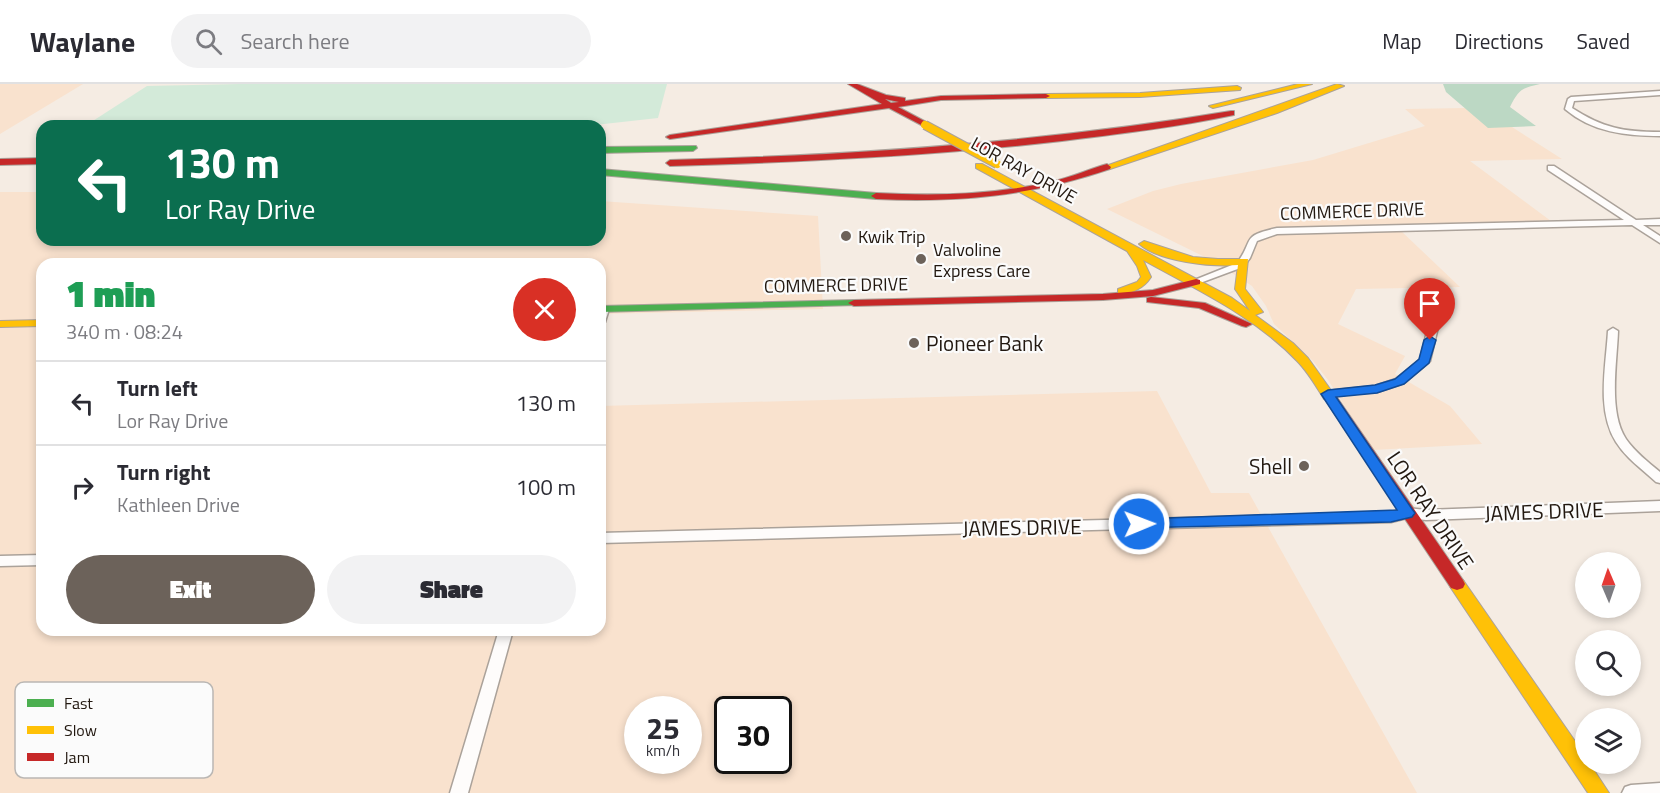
<!DOCTYPE html>
<html lang="en">
<head>
<meta charset="utf-8">
<style>
	:root { --surface:#fff; --page:#f2f2f3; --text:#2b2b33; --muted:#7c7c81; --line:#e1e1e2; --accent:#6c625a }
	body { margin:0; font-family:"Titillium Web",sans-serif; background:var(--page); color:var(--text); height:100vh; display:flex; flex-direction:column; font-size:22px; white-space:nowrap }
	* { box-sizing:border-box; margin:0 }
	p { font-size:20px; color:var(--muted) }
	.icon { flex:none; width:33px; height:33px; fill:none; stroke:currentColor; stroke-width:2; stroke-linecap:round; stroke-linejoin:round }
	.map { position:relative; flex:1; overflow:hidden }
	.sheet { position:absolute; left:36px; top:174px; width:570px; height:378px; display:flex; flex-direction:column; background:var(--surface); border-radius:18px; box-shadow:0 3px 9px #0003 }
	.sheet>* { flex:none }
	.top-card { position:absolute; left:36px; top:36px; width:570px; height:126px; border-radius:18px; box-shadow:0 3px 9px #0003; background:#0b6e4f; color:#fff; overflow:hidden }
	.needle { width:39px; rotate:358deg }
	.controls { position:absolute; left:1575px; top:468px; display:grid; gap:12px }
	.controls a { display:grid; place-items:center; width:66px; height:66px; border-radius:50%; background:var(--surface); box-shadow:0 3px 9px #0003; font-size:30px }
	.speed { position:absolute; left:624px; top:612px; display:flex; gap:12px; font-size:30px; font-weight:700; text-align:center }
	.speed>* { display:grid; place-content:center; width:78px; height:78px; border-radius:50%; background:var(--surface); box-shadow:0 3px 9px #0003; line-height:1 }
	.speed small { font-size:15px; font-weight:400 }
	.speed .limit { border:3px solid #111; border-radius:9px; background:#fff; color:#111 }
	.pin { position:absolute; display:grid; place-items:center; width:51px; height:51px; color:#fff; margin:-62px -26px; border-radius:50% 50% 50% 0; rotate:-45deg; box-shadow:0 0 6px #0007 }
	.pin .icon { rotate:45deg }
	.me { position:absolute; width:66px; margin:-33px; rotate:89deg; stroke-linejoin:round; filter:drop-shadow(0 0 4px #0008) }
	.turn { display:flex; align-items:center; gap:21px; height:126px; padding:0 30px; font-size:27px }
	.turn .icon { width:78px; height:78px; stroke-width:2.5 }
	.turn b { display:block; font-size:42px; line-height:51px }
	.round { display:grid; place-items:center; flex:none; width:63px; height:63px; border-radius:32px; background:var(--page) }
	.summary { display:flex; align-items:center; justify-content:space-between; height:102px; padding:0 30px }
	h1 { font-size:36px; font-weight:800; line-height:45px; color:#1e9e55 }
	.primary-button { display:flex; gap:12px; margin-top:auto; padding:12px 30px }
	.primary-button a { flex:1; height:69px; border-radius:36px; background:var(--accent); color:#fff; font-size:24px; font-weight:800; line-height:69px; text-align:center }
	.primary-button a+a { background:var(--page); color:var(--text) }
	ul { padding:0; list-style:none }
	li { display:flex; align-items:center; gap:18px; height:84px; padding:0 30px; border-top:2px solid var(--line) }
	li div { flex:1 }
	li b { display:block; font-size:22px }
	li em { font-style:normal }
	header { display:flex; align-items:center; gap:36px; box-sizing:border-box; height:84px; padding:0 30px; background:var(--surface); border-bottom:2px solid var(--line) }
	header strong { font-size:28px }
	nav { display:flex; gap:33px; margin-inline-start:auto; font-size:21px }
	.search { width:420px; height:54px; background:var(--page); display:flex; align-items:center; gap:15px; box-sizing:border-box; padding:0 21px; border-radius:33px; color:var(--muted); font-size:22px }
	.map>svg:first-child { display:block }
</style>
</head>
<body>
<header>
<strong>Waylane</strong>
<div class="search"><svg class="icon" aria-label="search" viewBox="0 0 24 24"><circle cx="10" cy="10" r="6"/><path d="M15 15l6 6"/></svg>Search here</div>
<nav><a>Map</a><a>Directions</a><a>Saved</a></nav>
</header>
<div class="map">
<svg width="1660" height="709" viewBox="0 0 1660 709">
	<rect width="100%" height="100%" fill="#f5ece3"/>
	<path fill="#f9e2ce" fill-rule="evenodd" d="M0 0H83L0 50Z
		M1465 24 1488 43H1512L1562 75 1470 77 1559 143 1400 146 1460 203 1356 205 1338 240 1405 272 1395 290 1450 322 1482 360 1373 366 1328 296 1313 277 1274 240 1266 222 1252 202 1215 178 1107 125 1153 107 1181 100 1313 76 1425 42 1405 25Z
		M0 108H42V156H600V117L818 132 823 225 600 230V180H42V546H600V322L1157 307 1211 409H1249L1417 709H0ZM638 626H688V676H638ZM728 626H778V676H728Z"/>
	<path fill="#d3ead9" d="M239 0H667L658 34 586 42H85L147 2Z"/>
	<path fill="#bcd8c4" d="M1443 0H1540C1522 4 1519 5 1510 23L1536 42 1488 44 1446 8Z"/>
	<g fill="none" stroke-linecap="round" stroke-linejoin="round">
		<defs>
			<path id="street" d="M1660 7V11L1574 17 1572 24C1603 44 1624 48 1660 48V52C1626 52 1592 48 1565 25L1568 15 1571 13Z
				M1548 82H1554L1636 136 1660 135V141H1643L1660 152V159L1632 141 1277 150 1257 157 1250 174 1243 183 1200 199H1194L1192 197 1237 179C1255 155 1240 152 1277 144L1624 136 1548 86Z
				M604 222 609 225 605 238 600 241V224Z
				M1435 232 1440 235 1430 277 1404 299 1377 308 1324 312 1322 310 1328 307 1375 302 1396 295 1420 276 1430 235Z
				M1613 244 1618 247C1617 278 1608 328 1626 355 1635 368 1648 378 1660 388V399L1656 398C1642 385 1626 374 1616 358 1596 326 1606 282 1608 247Z
				M1660 417V427L1426 436 1407 434 1391 438 600 459V449L1298 431 1391 428 1407 424 1426 426Z
				M42 471V481L0 482V472Z
				M499 546H513L468 709H450Z
				M1660 699V709H1622L1625 703 1631 701Z"/>
			<path id="fast" d="M696 62 697 64 693 67 600 69V63Z
				M600 85 876 109 881 112 876 115 600 91Z
				M854 216 858 217V221L600 228V222Z"/>
			<path id="slow" d="M1298 0H1312L1213 24 1209 22Z
				M1337 0 1344 2 1277 29 1110 85 1103 83Z
				M1237 2 1241 4 1240 6 1140 13 1046 14 1042 12 1046 10 1140 9Z
				M976 80H982L1232 214 1250 227 1235 205 1238 181C1211 183 1160 178 1139 160L1144 157 1193 173 1218 175H1248L1245 205 1263 228 1255 231 1293 259 1308 274 1335 312 1329 316 1324 315C1316 302 1308 288 1297 277 1254 232 1197 206 1143 176L1151 193C1144 204 1131 211 1118 209V205L1137 198 1141 193 1137 182 1127 167 976 84Z
				M42 236V242L0 243V237Z
				M1457 494 1463 496 1586 673V680H1590L1609 709H1588L1451 504 1449 500 1451 496Z"/>
			<path id="jam" d="M848 0H857L886 11 905 14V17L941 12 1046 10 1050 12 1046 14 941 16 898 23 928 39V43H925L889 24 670 55 666 53 670 51 882 20ZM885 15 899 18 891 19Z
				M1231 27H1234V31C1177 43 1119 50 1062 57 932 72 801 78 670 82L666 79 670 76C858 71 1045 58 1231 27Z
				M42 74V80L0 81V75Z
				M1107 80 1111 83 1110 85C1031 112 959 119 876 115L871 112 876 109C936 112 996 111 1054 97 1072 93 1089 85 1107 80Z
				M1196 195 1200 196V200L1153 212 1103 216 854 222 848 219 854 216 1103 210 1153 206Z
				M1151 213 1205 219 1252 240 1246 243 1242 242 1199 224 1147 218V214Z
				M1329 308 1334 309 1463 496 1465 500 1463 504 1457 506 1451 504 1323 312Z"/>
		</defs>
		<use href="#street" stroke="#aba29a" stroke-width="3"/>
		<use href="#fast" stroke="#aba29a" stroke-width="2"/>
		<use href="#slow" stroke="#aba29a" stroke-width="2"/>
		<use href="#jam" stroke="#aba29a" stroke-width="2"/>
		<use href="#street" fill="#fefcfb" fill-rule="evenodd"/>
		<use href="#fast" fill="#4caf50" fill-rule="evenodd"/>
		<use href="#slow" fill="#ffc107" fill-rule="evenodd"/>
		<use href="#jam" fill="#c62828" fill-rule="evenodd"/>
		<defs>
			<path id="slow-bridge" d="M925 41 997 80"/>
		</defs>
		<use href="#slow-bridge" stroke="#aba29a" stroke-width="10" stroke-linecap="butt"/>
		<use href="#slow-bridge" stroke="#ffc107" stroke-width="8"/>
	</g>
	<path fill="#1a73e8" stroke="#114b97" stroke-width="1.5" d="M1430 252 1436 256 1429 279 1404 300 1377 309 1336 313 1412 425 1415 429 1412 433 1391 438 1133 444 1131 440 1133 437 1139 435 1397 426 1321 310 1328 306 1375 301 1395 295 1419 275 1424 256Z"/>
	<g fill="#6c625a" stroke="#fbfbfb" stroke-width="2">
		<circle cx="846" cy="152" r="6"/>
		<circle cx="921" cy="175" r="6"/>
		<circle cx="914" cy="259" r="6"/>
		<circle cx="1304" cy="382" r="6"/>
	</g>
	<g text-anchor="middle" dominant-baseline="central" stroke-width="4.5" stroke-linejoin="round" paint-order="stroke">
		<g font-size="18" fill="#221810" stroke="#fbfbfb">
			<text transform="translate(1024 86) rotate(29)">LOR RAY DRIVE</text>
			<text transform="translate(1352 127) rotate(-2)">COMMERCE DRIVE</text>
			<text transform="translate(836 201) rotate(-1)">COMMERCE DRIVE</text>
		</g>
		<g font-size="18" fill="#221810" stroke="#fbfbfb" text-anchor="start">
			<text x="858" y="152">Kwik Trip</text>
			<text x="933" y="165">Valvoline<tspan x="933" dy="21">Express Care</tspan></text>
		</g>
		<g font-size="21" fill="#221810" stroke="#fbfbfb" text-anchor="start">
			<text x="926" y="259">Pioneer Bank</text>
			<text x="1292" y="382" text-anchor="end">Shell</text>
		</g>
		<g font-size="21" fill="#221810" stroke="#fbfbfb">
			<text transform="translate(1431 426) rotate(56)">LOR RAY DRIVE</text>
			<text transform="translate(1544 427) rotate(-2)">JAMES DRIVE</text>
			<text transform="translate(1022 443) rotate(-1)">JAMES DRIVE</text>
		</g>
	</g>
	<rect x="15" y="598" width="198" height="96" rx="9" fill="#fbfbfb" stroke="#bab7b4" stroke-width="1.5"/>
	<rect x="27" y="615" width="27" height="8" fill="#4caf50"/>
	<rect x="27" y="642" width="27" height="8" fill="#ffc107"/>
	<rect x="27" y="669" width="27" height="8" fill="#c62828"/>
	<g font-size="16" fill="#221810">
		<text x="64" y="625">Fast</text>
		<text x="64" y="652">Slow</text>
		<text x="64" y="679">Jam</text>
	</g>
</svg>
<div class="controls">
<a><svg class="needle" viewBox="-14 -14 28 28"><path d="M0-13l5 13h-10z" fill="#e53935"/><path d="M0 13l5-13h-10z" fill="#7c7c81"/></svg></a>
<a><svg class="icon" aria-label="search" viewBox="0 0 24 24"><circle cx="10" cy="10" r="6"/><path d="M15 15l6 6"/></svg></a>
<a><svg class="icon" aria-label="layers" viewBox="0 0 24 24"><path d="M12 4l9 5-9 5-9-5zM3 14l9 5 9-5"/></svg></a>
</div>
<div class="speed"><div>25<small>km/h</small></div><div class="limit">30</div></div>
<div class="pin" style="left:1430px;top:256px;background:#d93025"><svg class="icon" aria-label="arrive" viewBox="0 0 24 24"><path d="M6 21V4h12l-3 4 3 4H6"/></svg></div>
<svg class="me" style="left:1139px;top:440px" viewBox="-20 -20 40 40"><circle r="17" fill="#1a73e8" stroke="#fff" stroke-width="3"/><path d="M0-11L8 9 0 5-8 9z" fill="#fff"/></svg>
<div class="top-card">
<div class="turn"><svg class="icon" aria-label="left" viewBox="0 0 24 24"><path d="M17 20v-9H6M10 6l-5 5 5 5"/></svg><div><b>130 m</b>Lor Ray Drive</div></div>
</div>
<section class="sheet">
<div class="summary"><div><h1>1 min</h1><p>340 m · 08:24</p></div><a class="round" style="background:#d93025;color:#fff"><svg class="icon" aria-label="close" viewBox="0 0 24 24"><path d="M6 6l12 12M18 6L6 18"/></svg></a></div>
<ul>
<li><svg class="icon" aria-label="left" viewBox="0 0 24 24"><path d="M17 20v-9H6M10 6l-5 5 5 5"/></svg><div><b>Turn left</b><p>Lor Ray Drive</p></div><em>130 m</em></li>
<li><svg class="icon" aria-label="right" viewBox="0 0 24 24"><path d="M7 20v-9h11M14 6l5 5-5 5"/></svg><div><b>Turn right</b><p>Kathleen Drive</p></div><em>100 m</em></li>
</ul>
<div class="primary-button"><a>Exit</a><a>Share</a></div>
</section>
</div>
</body>
</html>
